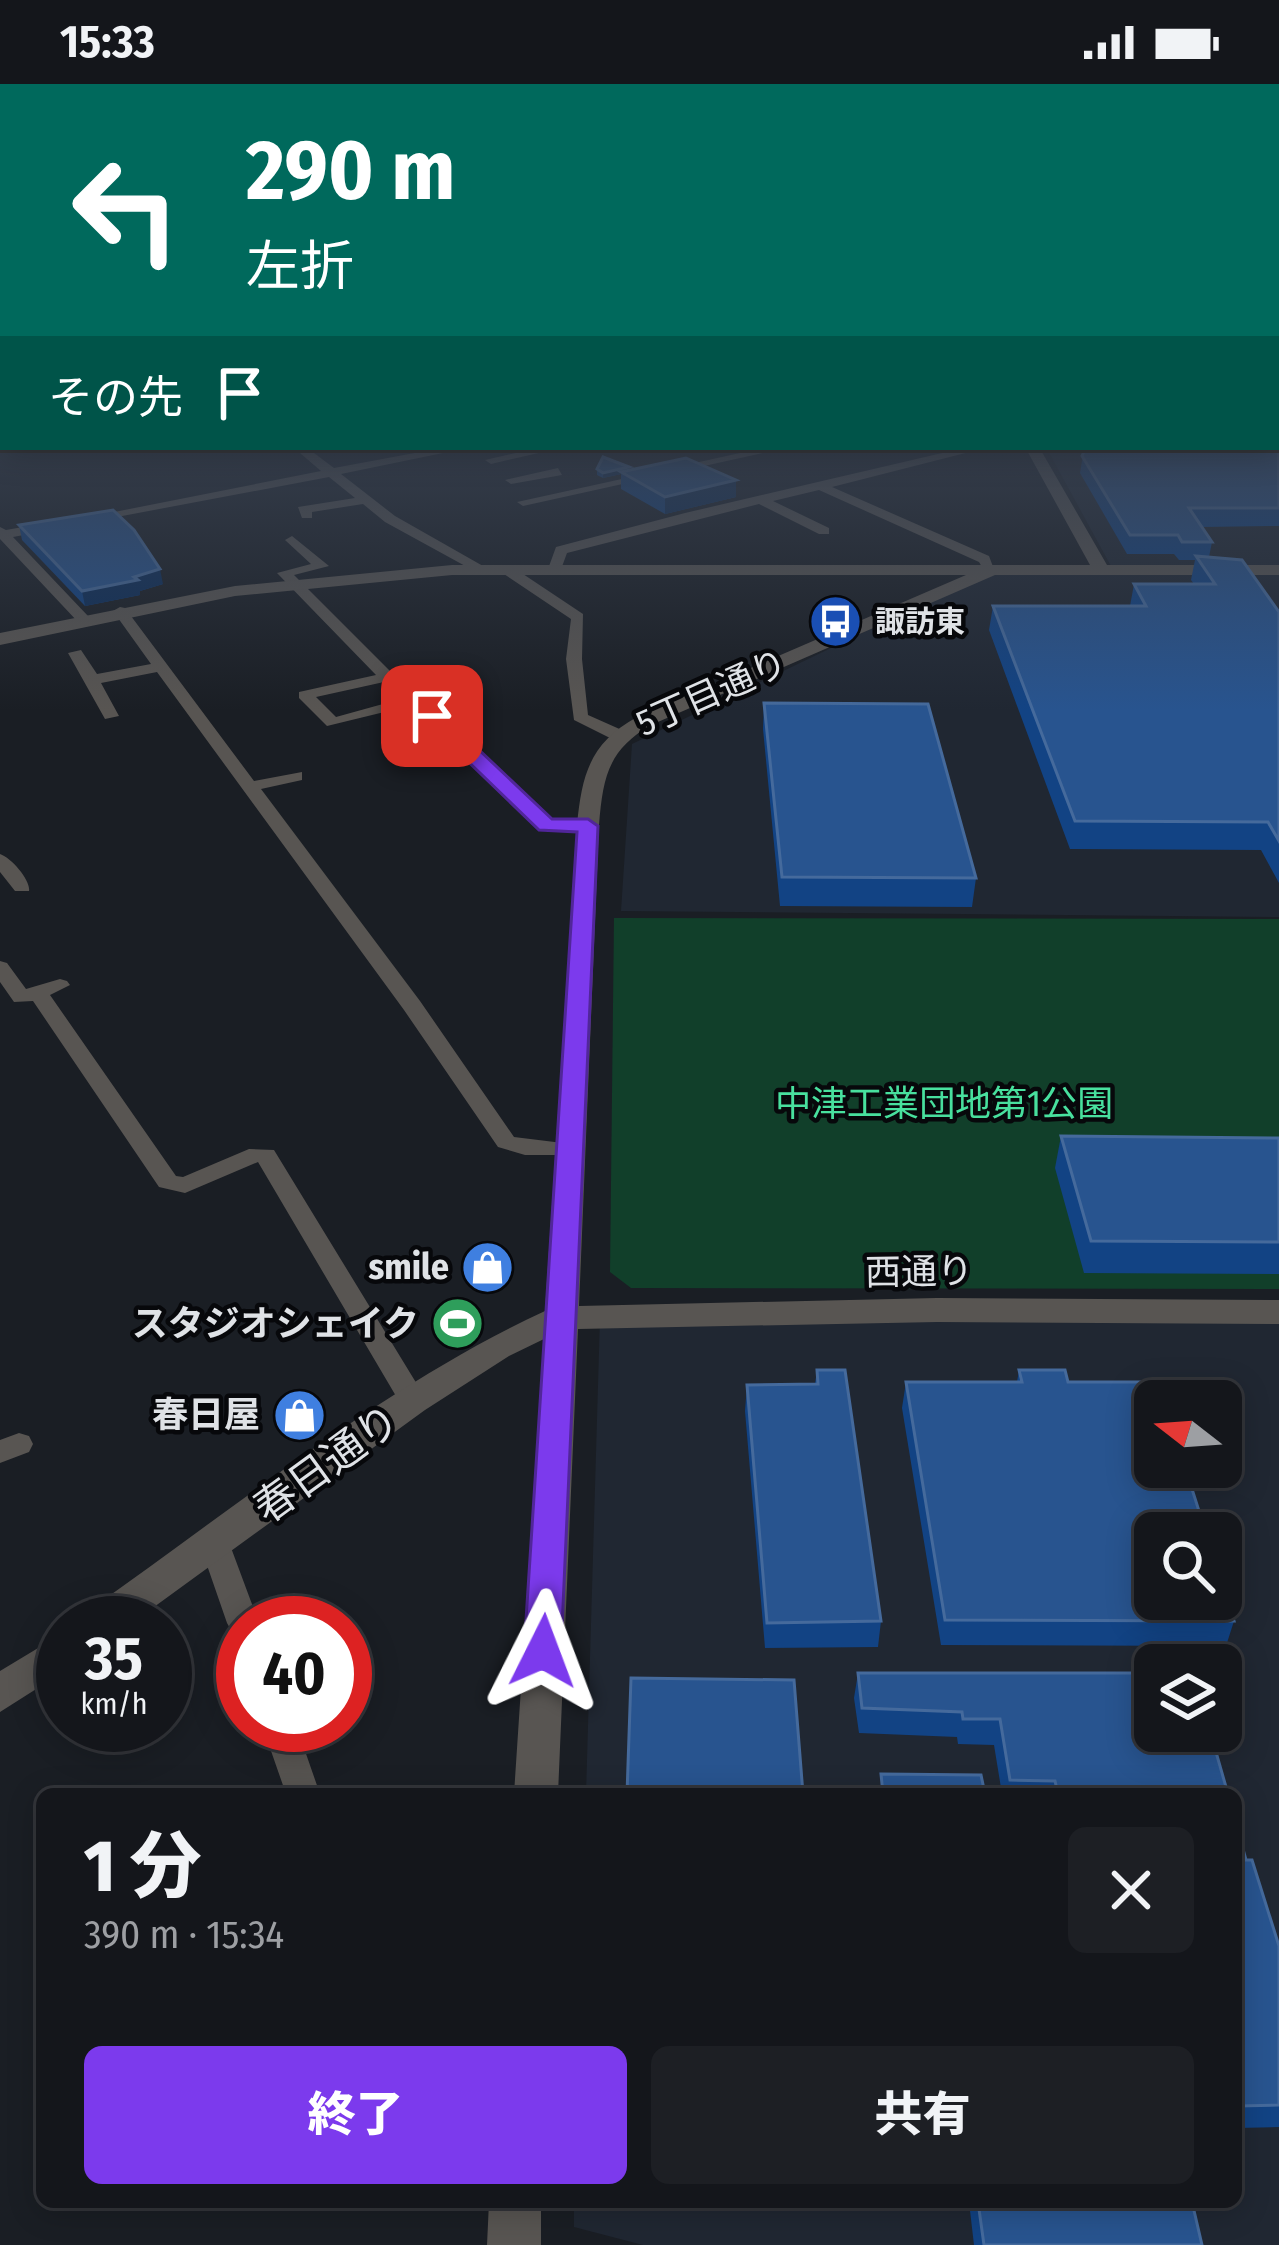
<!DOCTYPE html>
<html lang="ja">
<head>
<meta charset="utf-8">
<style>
	:root { --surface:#14161b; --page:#1d1f24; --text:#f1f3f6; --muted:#9d9fa3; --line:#33353a; --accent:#7c3aed }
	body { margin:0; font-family:"Fira Sans Condensed","Noto Sans JP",sans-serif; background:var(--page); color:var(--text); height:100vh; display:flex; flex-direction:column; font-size:45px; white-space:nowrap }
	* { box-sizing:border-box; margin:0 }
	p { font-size:39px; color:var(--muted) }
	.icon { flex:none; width:66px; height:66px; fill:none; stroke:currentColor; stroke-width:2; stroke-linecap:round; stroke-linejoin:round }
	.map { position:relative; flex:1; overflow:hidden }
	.drawer { position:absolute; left:36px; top:1704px; width:1206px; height:420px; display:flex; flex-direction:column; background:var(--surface); border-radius:18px; box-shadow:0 6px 30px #0003,0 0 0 3px var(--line) }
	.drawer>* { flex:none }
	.banner { position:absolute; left:0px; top:0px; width:1281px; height:366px; box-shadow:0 6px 30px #0003,0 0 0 3px var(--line); background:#00695c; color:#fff; overflow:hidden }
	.needle { width:78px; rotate:287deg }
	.controls { position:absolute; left:1134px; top:1296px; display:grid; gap:24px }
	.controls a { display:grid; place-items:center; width:108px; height:108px; border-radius:18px; background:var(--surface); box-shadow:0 6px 30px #0003,0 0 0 3px var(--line); font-size:60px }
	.speed { position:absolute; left:36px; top:1512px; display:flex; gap:24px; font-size:60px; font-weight:700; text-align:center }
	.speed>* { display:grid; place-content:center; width:156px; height:156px; border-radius:50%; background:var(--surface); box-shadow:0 6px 30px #0003,0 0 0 3px var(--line); line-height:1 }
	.speed small { font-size:30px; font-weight:400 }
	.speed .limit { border:18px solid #d22; background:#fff; color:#111 }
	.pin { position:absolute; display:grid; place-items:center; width:102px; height:102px; color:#fff; margin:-51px; border-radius:24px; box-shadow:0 6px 18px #0006 }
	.me { position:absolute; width:132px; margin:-66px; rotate:3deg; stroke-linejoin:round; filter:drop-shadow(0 0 9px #0008) }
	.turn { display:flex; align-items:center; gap:42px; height:252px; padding:0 48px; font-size:54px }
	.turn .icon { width:156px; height:156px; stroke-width:2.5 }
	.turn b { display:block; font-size:84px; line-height:102px }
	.then { display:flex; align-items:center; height:114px; padding:0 48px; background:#0003; gap:24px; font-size:45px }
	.round { display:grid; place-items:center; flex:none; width:126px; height:126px; border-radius:18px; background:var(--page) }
	.summary { display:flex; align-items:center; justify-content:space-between; height:204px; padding:0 48px }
	h1 { font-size:72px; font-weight:800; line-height:90px }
	.cta { display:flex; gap:24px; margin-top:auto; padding:24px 48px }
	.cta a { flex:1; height:138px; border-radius:18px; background:var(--accent); color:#fff; font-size:48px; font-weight:800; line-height:138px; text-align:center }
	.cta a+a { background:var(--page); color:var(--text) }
	.status { display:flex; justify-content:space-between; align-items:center; height:84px; padding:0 60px; background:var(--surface); direction:ltr }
	.status svg { height:33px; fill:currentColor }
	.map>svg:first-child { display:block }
</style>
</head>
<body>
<div class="status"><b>15:33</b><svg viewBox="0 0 49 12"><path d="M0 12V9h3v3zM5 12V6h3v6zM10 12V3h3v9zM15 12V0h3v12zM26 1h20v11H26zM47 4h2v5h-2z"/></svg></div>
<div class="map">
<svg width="1279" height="2161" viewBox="0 0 1279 2161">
	<rect width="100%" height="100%" fill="#1a1e24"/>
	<path fill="#202732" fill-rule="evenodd" d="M1279 324V833L621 827 632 660 995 485 1112 484 1046 363H1278Z
		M600 1233H1279V2161H643L574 2143V2118H1236V1710H586ZM1155 1317H1221V1383H1155ZM1155 1449H1221V1515H1155ZM1155 1581H1221V1647H1155Z"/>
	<path fill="#113f2a" d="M614 834 1279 835V1205L631 1204 610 1188Z"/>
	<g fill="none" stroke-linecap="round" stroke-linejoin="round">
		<path fill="#585552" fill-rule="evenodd" d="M293 363H306L334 384 447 363H472L341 390 395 432 490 486 478 489 385 438 363 420 312 428V434H302L298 423 355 414 329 393 85 439 79 435 321 387Z
			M542 363 556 365 491 380 485 376Z
			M767 363H790L523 422 517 418Z
			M968 363H989L832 403 989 472 995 488H985L979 478 819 406 773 417 829 444V450H819L759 420 567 469 560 488 548 485 556 463 685 429Z
			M558 384 562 391 511 400 505 396Z
			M51 438 58 442 56 445 13 453 88 532V538H78L0 455V443L6 446Z
			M292 452 329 482 294 491 393 590 551 736 594 737V745H540L409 622 327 642 299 614V608L376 591 277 489 311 480 285 456ZM384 598 401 615 336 633 316 613Z
			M501 482H511L583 530 582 575 588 631 624 647V655H612L574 636 566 575 571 535 501 488Z
			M120 523 125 524 254 697 302 688V696L261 705 420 917 514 1053 579 1061 583 1066 579 1071H525L498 1063 404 926 157 588 101 599 119 632 105 635 68 569 81 566 97 590 151 580 113 527Z
			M0 770C12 774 31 797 29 807H15L0 788Z
			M0 877 7 879 26 905 60 895 67 897 70 901 50 911 176 1092 183 1093 249 1065 274 1066 423 1310 427 1317 423 1324 413 1327 403 1324 258 1078 185 1109 159 1103 33 917 14 918 0 898Z
			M19 1349 29 1352 33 1360 29 1368 0 1379V1356Z
			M215 1449 226 1452 230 1461 259 1539H243V1552L232 1548 227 1539 200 1461 204 1452Z
			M262 1641H296L320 1710H286Z"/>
		<path fill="#585552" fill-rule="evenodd" d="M1025 363H1039L1107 481H1279V491H995L651 641C608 666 603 693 599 741L579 1222 937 1214 1279 1216V1240L937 1238 578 1245 558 1710H514L544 1255 509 1272 425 1326 132 1539H82L88 1527C233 1425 385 1301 545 1227L577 741C582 690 590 659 637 633L966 491H452L235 512 0 561V549L235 502 452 481H1090Z
			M63 1549V1588L0 1628V1587Z
			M489 2118H541V2161H487Z"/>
	</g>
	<path fill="#124384" d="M1279 324V442L1202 443 1212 458 1209 473 1279 528V799L1261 766 1070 765 989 546 993 522H1130L1134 500H1194L1191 496 1195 476H1179L1174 470H1127L1080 389 1083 371 1078 363H1278Z
		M629 383V387L736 413 665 430 621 405V390L603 394 597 391V385Z
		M19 441 163 500 140 507V511L85 522 22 456Z
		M764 619 976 794 972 823 780 822 763 645Z
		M1061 1052 1279 1054V1190L1084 1189 1055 1084Z
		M817 1286 881 1537 878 1563 765 1564 745 1327 747 1301 815 1300Z
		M1019 1286 1068 1298 1234 1537 1226 1562 941 1561 902 1324 906 1298H1017Z
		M858 1589 1228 1710H1002L994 1661 958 1660 957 1653 859 1649 854 1614Z
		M1236 1740 1246 1776 1279 1862V2043L1236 2044Z
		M969 2118H1192L1202 2161H974Z"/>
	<path fill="#0c2d59" d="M629 383V389L621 388V390L603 394V389Z
		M736 396V413L665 430V413Z
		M160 485 163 500 140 507V511L85 522 82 507Z"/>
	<path fill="#28548f" stroke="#456a9c" stroke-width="3" d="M1278 324 1279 424H1189L1212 458H1182L1178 451H1130L1082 372 1086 363H1278Z
		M603 373 629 383 603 389 597 385Z
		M686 374 736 396 665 413 621 388Z
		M113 426 134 446 160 485 134 493 138 496 82 507 19 441Z
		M1196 472 1242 476 1279 528V757L1268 738 1075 737 993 522H1146L1134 500H1215Z
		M764 619 928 620 976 794 782 793Z
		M1061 1052 1279 1054V1158L1091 1157Z
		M817 1286H845L881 1537 767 1539 747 1301 818 1300Z
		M1019 1286H1065L1068 1298H1158L1164 1317H1155V1383H1185L1206 1449H1155V1515H1221V1495L1234 1537 945 1536 906 1298H1022Z
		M858 1589H1155V1647H1210L1228 1710H1058L1055 1697 1010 1696 1000 1635H963L962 1628 862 1624Z
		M631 1594 794 1596 803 1710H627Z
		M881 1690 981 1691 985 1710H883Z
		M1236 1740 1246 1776H1252L1279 1862V2021L1239 2022 1236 2010Z
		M978 2118H1192L1202 2161H984Z"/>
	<linearGradient id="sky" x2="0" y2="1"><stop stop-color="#0e1014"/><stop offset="0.52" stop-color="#384150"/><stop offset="1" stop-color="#384150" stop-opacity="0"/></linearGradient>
	<rect width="1279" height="627" fill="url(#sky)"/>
	<path fill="#7c3aed" stroke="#51269a" stroke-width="3" d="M425 628H439L552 735H588L598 742 561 1567 556 1578 543 1583 530 1578 524 1567 577 748 539 746 425 636Z"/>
	<defs>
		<symbol id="bus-disc" viewBox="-11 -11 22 22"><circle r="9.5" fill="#1a4fb4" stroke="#07080b"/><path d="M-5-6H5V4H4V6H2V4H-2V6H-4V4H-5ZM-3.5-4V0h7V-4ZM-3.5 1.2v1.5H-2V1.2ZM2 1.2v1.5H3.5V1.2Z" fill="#fff"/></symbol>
		<symbol id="shop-disc" viewBox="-11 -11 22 22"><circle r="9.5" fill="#3f7fe0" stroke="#07080b"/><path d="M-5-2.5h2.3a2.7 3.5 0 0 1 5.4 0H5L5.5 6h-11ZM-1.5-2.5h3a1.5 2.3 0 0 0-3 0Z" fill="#fff"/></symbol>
		<symbol id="stadium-disc" viewBox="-11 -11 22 22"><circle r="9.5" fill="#2e9e5b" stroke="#07080b"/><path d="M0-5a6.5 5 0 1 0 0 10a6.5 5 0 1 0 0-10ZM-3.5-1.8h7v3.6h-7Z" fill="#fff"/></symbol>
	</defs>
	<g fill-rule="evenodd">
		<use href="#bus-disc" x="806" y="508" width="59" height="59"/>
		<use href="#shop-disc" x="458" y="1154" width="59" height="59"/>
		<use href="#stadium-disc" x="428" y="1210" width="59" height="59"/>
		<use href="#shop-disc" x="270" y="1302" width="59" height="59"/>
	</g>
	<g text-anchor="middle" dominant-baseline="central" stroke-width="9" stroke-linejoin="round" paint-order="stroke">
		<g font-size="30" font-weight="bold" fill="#dfe2e6" stroke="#07080b" text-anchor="start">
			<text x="875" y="538">諏訪東</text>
		</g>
		<g font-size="36" fill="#dfe2e6" stroke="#07080b">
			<text transform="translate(712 609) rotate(-24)">5丁目通り</text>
			<text transform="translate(919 1188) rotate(-1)">西通り</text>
		</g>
		<g font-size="36" fill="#48e09e" stroke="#07080b">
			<text x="944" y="1020">中津工業団地第1公園</text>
		</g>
		<g font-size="36" font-weight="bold" fill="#dfe2e6" stroke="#07080b" text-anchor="end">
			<text x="449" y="1183">smile</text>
			<text x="419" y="1240">スタジオシェイク</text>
			<text x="260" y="1331">春日屋</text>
		</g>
		<g font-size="42" fill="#dfe2e6" stroke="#07080b">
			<text transform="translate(327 1380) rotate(-36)">春日通り</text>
		</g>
	</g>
</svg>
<div class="controls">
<a><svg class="needle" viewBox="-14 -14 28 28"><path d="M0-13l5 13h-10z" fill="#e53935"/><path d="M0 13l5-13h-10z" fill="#9d9fa3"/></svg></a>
<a><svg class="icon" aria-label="search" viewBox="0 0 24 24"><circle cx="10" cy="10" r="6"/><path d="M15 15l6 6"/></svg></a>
<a><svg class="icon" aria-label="layers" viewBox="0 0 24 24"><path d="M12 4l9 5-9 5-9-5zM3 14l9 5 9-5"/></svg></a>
</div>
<div class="speed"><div>35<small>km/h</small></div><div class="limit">40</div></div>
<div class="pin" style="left:432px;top:632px;background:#d93025"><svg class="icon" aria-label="arrive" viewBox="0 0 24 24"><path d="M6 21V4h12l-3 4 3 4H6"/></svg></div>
<svg class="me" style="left:543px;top:1567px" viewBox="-20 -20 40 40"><path d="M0-17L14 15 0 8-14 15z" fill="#7c3aed" stroke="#fff" stroke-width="4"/></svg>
<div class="banner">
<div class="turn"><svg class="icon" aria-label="left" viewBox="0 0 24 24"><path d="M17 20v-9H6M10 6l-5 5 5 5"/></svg><div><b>290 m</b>左折</div></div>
<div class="then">その先<svg class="icon" aria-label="arrive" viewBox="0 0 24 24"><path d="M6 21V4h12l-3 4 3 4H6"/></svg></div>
</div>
<section class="drawer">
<div class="summary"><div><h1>1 分</h1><p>390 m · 15:34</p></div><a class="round"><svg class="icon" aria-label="close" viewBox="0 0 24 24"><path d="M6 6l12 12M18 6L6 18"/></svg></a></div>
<div class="cta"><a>終了</a><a>共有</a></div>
</section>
</div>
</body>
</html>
